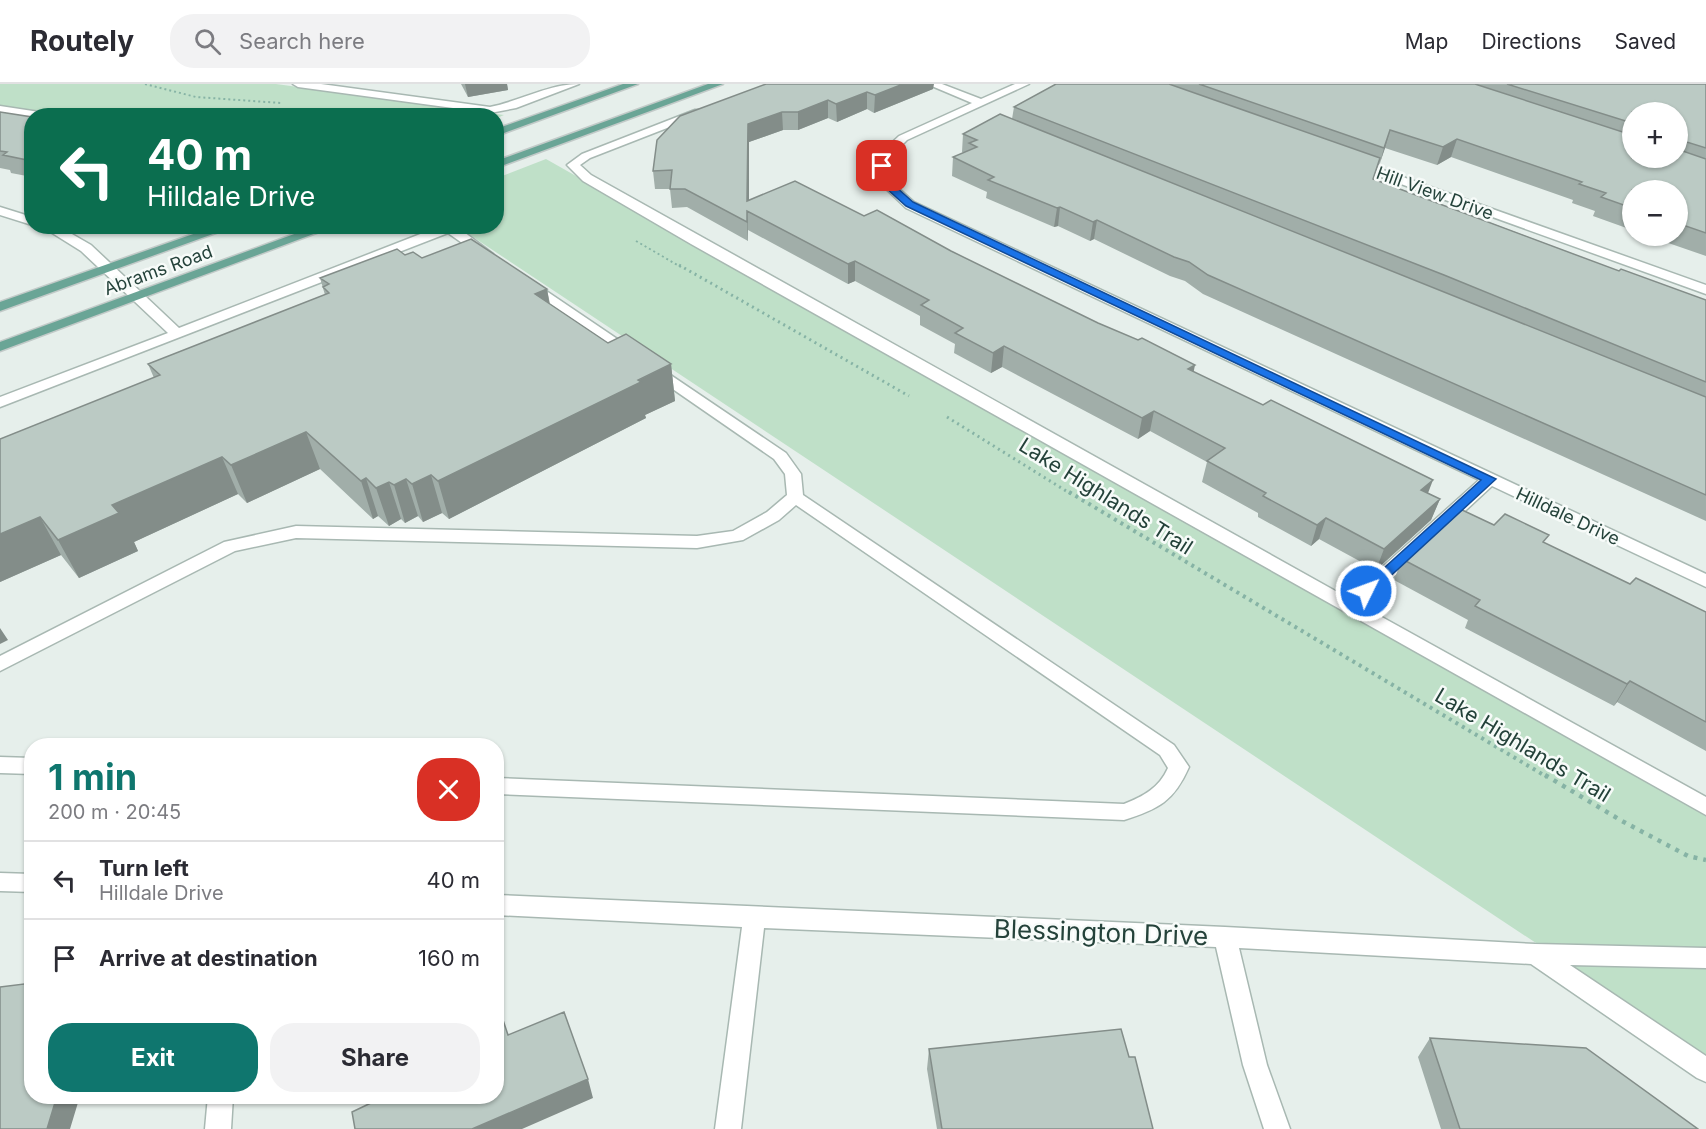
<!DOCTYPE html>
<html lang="en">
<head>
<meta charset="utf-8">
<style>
	:root { --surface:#fff; --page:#f2f2f3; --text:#2b2b33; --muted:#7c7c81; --line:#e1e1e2; --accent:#0f766e }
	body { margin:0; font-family:Inter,sans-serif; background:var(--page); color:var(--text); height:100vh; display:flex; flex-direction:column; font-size:22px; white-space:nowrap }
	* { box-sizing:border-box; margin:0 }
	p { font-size:20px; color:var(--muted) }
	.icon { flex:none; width:33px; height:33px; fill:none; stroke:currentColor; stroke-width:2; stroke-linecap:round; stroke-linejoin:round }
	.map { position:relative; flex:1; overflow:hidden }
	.sheet { position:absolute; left:24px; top:654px; width:480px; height:366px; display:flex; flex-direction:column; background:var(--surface); border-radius:24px; box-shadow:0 2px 4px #0004 }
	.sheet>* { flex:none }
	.top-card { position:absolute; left:24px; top:24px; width:480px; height:126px; border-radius:24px; box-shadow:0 2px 4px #0004; background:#0b6e4f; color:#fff; overflow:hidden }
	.controls { position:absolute; left:1622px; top:18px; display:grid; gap:12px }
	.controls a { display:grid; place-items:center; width:66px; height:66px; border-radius:50%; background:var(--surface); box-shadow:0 2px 4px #0004; font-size:30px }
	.pin { position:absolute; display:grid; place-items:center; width:51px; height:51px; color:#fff; margin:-26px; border-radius:12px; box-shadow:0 3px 9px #0006 }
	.me { position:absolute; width:66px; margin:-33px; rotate:48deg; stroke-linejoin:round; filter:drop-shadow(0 0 4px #0008) }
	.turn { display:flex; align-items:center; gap:21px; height:126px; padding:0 24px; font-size:27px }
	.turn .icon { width:78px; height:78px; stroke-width:2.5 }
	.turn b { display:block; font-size:42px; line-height:51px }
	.round { display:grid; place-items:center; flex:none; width:63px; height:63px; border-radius:24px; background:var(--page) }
	.head { display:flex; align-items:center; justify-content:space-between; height:102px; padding:0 24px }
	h1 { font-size:36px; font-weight:700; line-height:45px; color:var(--accent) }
	.primary-button { display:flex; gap:12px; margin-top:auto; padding:12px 24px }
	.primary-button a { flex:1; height:69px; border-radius:24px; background:var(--accent); color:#fff; font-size:24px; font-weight:700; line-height:69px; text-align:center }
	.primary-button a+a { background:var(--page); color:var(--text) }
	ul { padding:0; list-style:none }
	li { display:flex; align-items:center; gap:18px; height:78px; padding:0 24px; border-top:2px solid var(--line) }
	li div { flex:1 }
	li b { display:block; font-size:22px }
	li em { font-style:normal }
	header { display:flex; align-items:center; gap:36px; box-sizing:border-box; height:84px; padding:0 30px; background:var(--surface); border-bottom:2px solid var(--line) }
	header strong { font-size:28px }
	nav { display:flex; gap:33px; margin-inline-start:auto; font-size:21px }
	.search { width:420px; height:54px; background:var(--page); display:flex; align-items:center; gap:15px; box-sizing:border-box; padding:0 21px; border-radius:24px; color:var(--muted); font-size:22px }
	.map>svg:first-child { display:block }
</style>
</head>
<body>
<header>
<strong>Routely</strong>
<div class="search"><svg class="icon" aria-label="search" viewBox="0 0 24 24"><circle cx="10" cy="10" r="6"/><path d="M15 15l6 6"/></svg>Search here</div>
<nav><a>Map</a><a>Directions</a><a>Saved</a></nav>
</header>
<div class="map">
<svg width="1706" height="1045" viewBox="0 0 1706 1045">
	<rect width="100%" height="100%" fill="#e6efeb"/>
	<path fill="#bfe0c8" d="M0 0H276L504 31 497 34 496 32H43L0 25Z
		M546 75 1706 732V972L458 143 496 142 497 94Z"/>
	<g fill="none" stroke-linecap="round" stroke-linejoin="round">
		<defs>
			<path id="minor" d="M293 0H321L490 23C520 17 549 0 579 0L516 24 490 29 298 3Z
				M927 0H942L981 15 1015 0H1029L907 56 894 69 888 82 895 101 914 118 1706 490V503L1492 402 1362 522 1706 713V731L691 160 583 97 567 81 582 70 695 26H703V30L590 74 580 81 591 91 1348 514 1479 396 906 124 886 105 876 82 885 65 899 52 972 19Z
				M0 22 46 29 51 32 32 33 0 28Z
				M1355 76 1706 201V210L1351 82 1349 80Z
				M0 123 32 133V141L0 131Z
				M41 142H58L91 161 179 244 441 142H456L493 170 492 173H482L448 149 0 323V313L168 249 81 167Z
				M530 196 786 369 801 390 803 411 1174 661 1189 683C1174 717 1159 725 1124 736L496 710V694L1124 720C1144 712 1159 704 1168 684L1160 671 796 421 779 436 743 456 697 464 296 454 235 467 0 587V572L224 458 296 442 697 452 733 447 767 428 787 411 785 390 774 375 525 203 523 200 525 197Z
				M0 673 32 674V690L0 689Z
				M0 789 32 790V808L0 807Z
				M496 811 1225 843 1535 860 1706 864V884L1570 881 1706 972V998L1697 994 1531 880 1239 864 1267 981 1290 1045H1264L1243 981 1216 863 764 844 741 1045H715L742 843 496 831Z
				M208 1012H233L231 1045H205Z"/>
			<path id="major" d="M623 0H638L496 52V45Z
				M708 0H723L496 84V77Z
				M216 142H235L0 227V218Z
				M316 142H335L0 267V258Z"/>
		</defs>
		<use href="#minor" stroke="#a8b8b2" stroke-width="3"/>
		<use href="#major" stroke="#c2cac8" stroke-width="3"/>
		<path stroke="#86b3a5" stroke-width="2" stroke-dasharray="2 3" stroke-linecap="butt" d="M145 0 196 13 281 19
			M636 157 681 183"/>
		<path stroke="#86b3a5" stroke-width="3" stroke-dasharray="2 4" stroke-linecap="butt" d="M679 181 909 312
			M947 333 1071 410"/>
		<path stroke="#86b3a5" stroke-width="4" stroke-dasharray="3 4.5" stroke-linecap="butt" d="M1069 408 1547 693"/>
		<path stroke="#86b3a5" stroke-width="4.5" stroke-dasharray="4 6" stroke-linecap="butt" d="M1545 691 1622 737 1688 772 1706 776"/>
		<use href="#minor" fill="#fff" fill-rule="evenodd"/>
		<use href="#major" fill="#6aa596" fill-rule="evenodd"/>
	</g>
	<path fill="#a1aea9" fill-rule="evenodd" d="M461 0H507L508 6 468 13Z
		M766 0 933 5 874 29 867 25 837 38 828 34 798 46H783L749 58V116L864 132 951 167 1194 288 1440 415 1431 436 1376 486 1319 455 1311 462 1258 433V429L1202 398 1207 378 1150 347 1138 355 1002 283 991 289 954 269 955 260 920 241V232L855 197 848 200 748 146V157L687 123 672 124 670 105H655L653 87Z
		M1056 0H1706V172L1648 152H1677V106H1632V146L1593 132 1595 127 1572 119 1573 116 1451 73 1437 81 1385 64 1374 95 1619 187 1706 216V437L1203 210 1185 197 1170 192 1094 155 1090 157 1058 142 1054 143 986 114 987 108 952 92 953 73 964 69 962 68 963 50 1012 35 1014 23ZM1632 28H1677V74H1632Z
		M0 28 32 33V93L11 89 10 86 0 84Z
		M405 171 422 174 547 205 550 220 608 259 671 280 675 317 645 331 646 334 449 435 442 429 423 438 418 432 405 439 401 435 389 442 378 432 373 435 320 385 247 419 238 410 134 458 138 467 79 494 61 471 0 498V355L154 294 148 280 325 211 320 194Z
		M1545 459 1630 500 1706 528V667L1617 618 1614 622 1465 544 1468 536 1394 496 1402 475Z
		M1430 954 1698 1045H1441L1418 973Z
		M929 965 1129 973 1153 1045H937L927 985Z"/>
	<path fill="#838d89" d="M465 0H507L508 6 468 13Z
		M903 0H934L933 5 874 29 875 11Z
		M867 8V25L837 38 836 20Z
		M828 16V34L798 46V28Z
		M782 28 783 46 749 58V128L747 117 748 40Z
		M1390 46 1385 64 1379 82 1384 64Z
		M1457 55 1451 73 1437 81 1443 63Z
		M1060 123 1058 142 1054 143 1057 124Z
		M747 127 748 146V157L747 138Z
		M1097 136 1094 155 1090 157 1093 138Z
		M855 177V197L848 200V180Z
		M547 205 553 241 535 210Z
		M1004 262 1002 283 991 289 993 269Z
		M671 280 675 317 645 331 646 334 449 435 438 397Z
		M1195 281 1191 301 1188 285Z
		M1154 327 1150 347 1138 355 1142 334Z
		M306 348 320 385 247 419 231 381Z
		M222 373 238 410 134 458 138 467 79 494 58 456 112 421Z
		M431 391 442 429 423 438 412 400Z
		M366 394 378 432 373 435 361 397Z
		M406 395 418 432 405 439 394 401Z
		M1433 396 1425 417 1421 406Z
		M389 398 401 435 389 442 376 404Z
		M1440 415 1431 436 1376 486 1384 465Z
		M40 433 61 471 0 498V450Z
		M1326 434 1319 455 1311 462 1317 441Z
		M0 544 8 556 0 560Z
		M1630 597 1617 618 1614 622 1627 600Z
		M588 995 593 1014 522 1045H472Z
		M57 1012H80L70 1045H47Z"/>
	<path fill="#bbcac4" stroke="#838d89" stroke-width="1.5" d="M766 0H903L875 11 867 8 836 20 828 16 798 28H782L748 40 747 117 795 97 864 132 877 126 951 167 1098 239 1138 256 1142 254 1195 281 1188 285 1263 321 1271 316 1433 396 1421 406 1440 415 1384 465 1326 434 1317 441 1263 412 1266 409 1207 377 1225 364 1154 327 1142 334 1004 262 993 269 955 249 963 244 921 221 929 216 855 177 848 180 747 127V138L685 105H670L672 86 653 87 657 56 680 32Z
		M1056 0H1169L1380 74 1373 95 1619 187 1621 185 1706 216V298L1444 191 1014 23Z
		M1199 0H1475L1632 51V74H1677V65L1706 75V149L1677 139V106H1632V124L1601 113 1606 109 1579 100 1582 98 1457 55 1443 63 1390 46 1384 64Z
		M1507 0H1706V64L1677 55V28H1632V39Z
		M0 28 32 33V77L3 71 7 68 0 67Z
		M1000 30 1706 313V411L1208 191 1189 178 1174 173 1097 136 1093 138 1060 123 1057 124 988 96 994 93 953 73 977 63 969 59 977 56 963 50Z
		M471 155 547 205 535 210 608 259 626 250 671 280 638 296 641 298 438 397 431 391 412 400 406 395 394 401 389 398 376 404 366 394 361 397 306 348 231 381 222 373 112 421 119 429 58 456 40 433 0 450V355L160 291 148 280 329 209 323 203 329 200 320 194 397 165 405 171 413 168 422 174Z
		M1458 424 1494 441 1505 430 1549 451 1543 458 1630 500 1636 494 1706 528V638L1630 597 1627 600 1475 522 1480 516 1402 475Z
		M32 899V1012H57L47 1045H0V903Z
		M500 927 508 951 564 928 588 995 472 1045H355L352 1028 373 1018 372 1012H496V929Z
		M1121 945 1129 973H1135L1153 1045H942L929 965Z
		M1430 954 1586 964 1698 1045H1460Z"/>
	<path fill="#1a73e8" stroke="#114b97" stroke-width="1.5" d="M882 79 886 82 894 101 913 118 1496 395 1371 510H1362L1360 507 1362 504 1481 396 906 122 886 104 877 82Z"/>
	<g text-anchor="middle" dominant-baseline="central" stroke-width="5" stroke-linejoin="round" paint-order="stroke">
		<g font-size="18" fill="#24423a" stroke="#f7fbf9">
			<text transform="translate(1435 109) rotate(20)">Hill View Drive</text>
			<text transform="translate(158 186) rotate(-20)">Abrams Road</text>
			<text transform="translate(1568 432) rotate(25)">Hilldale Drive</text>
		</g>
		<g font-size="21" fill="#24423a" stroke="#f7fbf9">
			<text transform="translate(1106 412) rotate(32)">Lake Highlands Trail</text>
			<text transform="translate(1523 661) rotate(31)">Lake Highlands Trail</text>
		</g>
		<g font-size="26" fill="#24423a" stroke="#f7fbf9">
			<text transform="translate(1101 848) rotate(2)">Blessington Drive</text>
		</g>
	</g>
</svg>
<div class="controls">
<a>+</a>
<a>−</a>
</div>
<div class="pin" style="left:882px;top:82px;background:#d93025"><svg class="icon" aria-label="arrive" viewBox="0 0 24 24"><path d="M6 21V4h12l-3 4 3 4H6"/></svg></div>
<svg class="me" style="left:1366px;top:507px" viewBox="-20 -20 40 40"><circle r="17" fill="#1a73e8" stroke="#fff" stroke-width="3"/><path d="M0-11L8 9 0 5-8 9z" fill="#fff"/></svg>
<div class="top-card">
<div class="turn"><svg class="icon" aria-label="left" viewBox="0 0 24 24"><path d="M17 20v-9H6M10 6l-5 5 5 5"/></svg><div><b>40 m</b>Hilldale Drive</div></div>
</div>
<section class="sheet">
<div class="head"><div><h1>1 min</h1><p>200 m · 20:45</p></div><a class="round" style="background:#d93025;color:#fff"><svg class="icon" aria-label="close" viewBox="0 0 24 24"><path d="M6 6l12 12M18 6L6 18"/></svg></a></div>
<ul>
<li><svg class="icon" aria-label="left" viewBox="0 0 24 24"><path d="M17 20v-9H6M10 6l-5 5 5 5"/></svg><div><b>Turn left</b><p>Hilldale Drive</p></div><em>40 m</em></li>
<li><svg class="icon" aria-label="arrive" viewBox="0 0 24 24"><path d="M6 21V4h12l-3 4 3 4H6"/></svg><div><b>Arrive at destination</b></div><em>160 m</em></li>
</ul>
<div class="primary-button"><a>Exit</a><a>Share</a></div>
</section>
</div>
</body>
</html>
